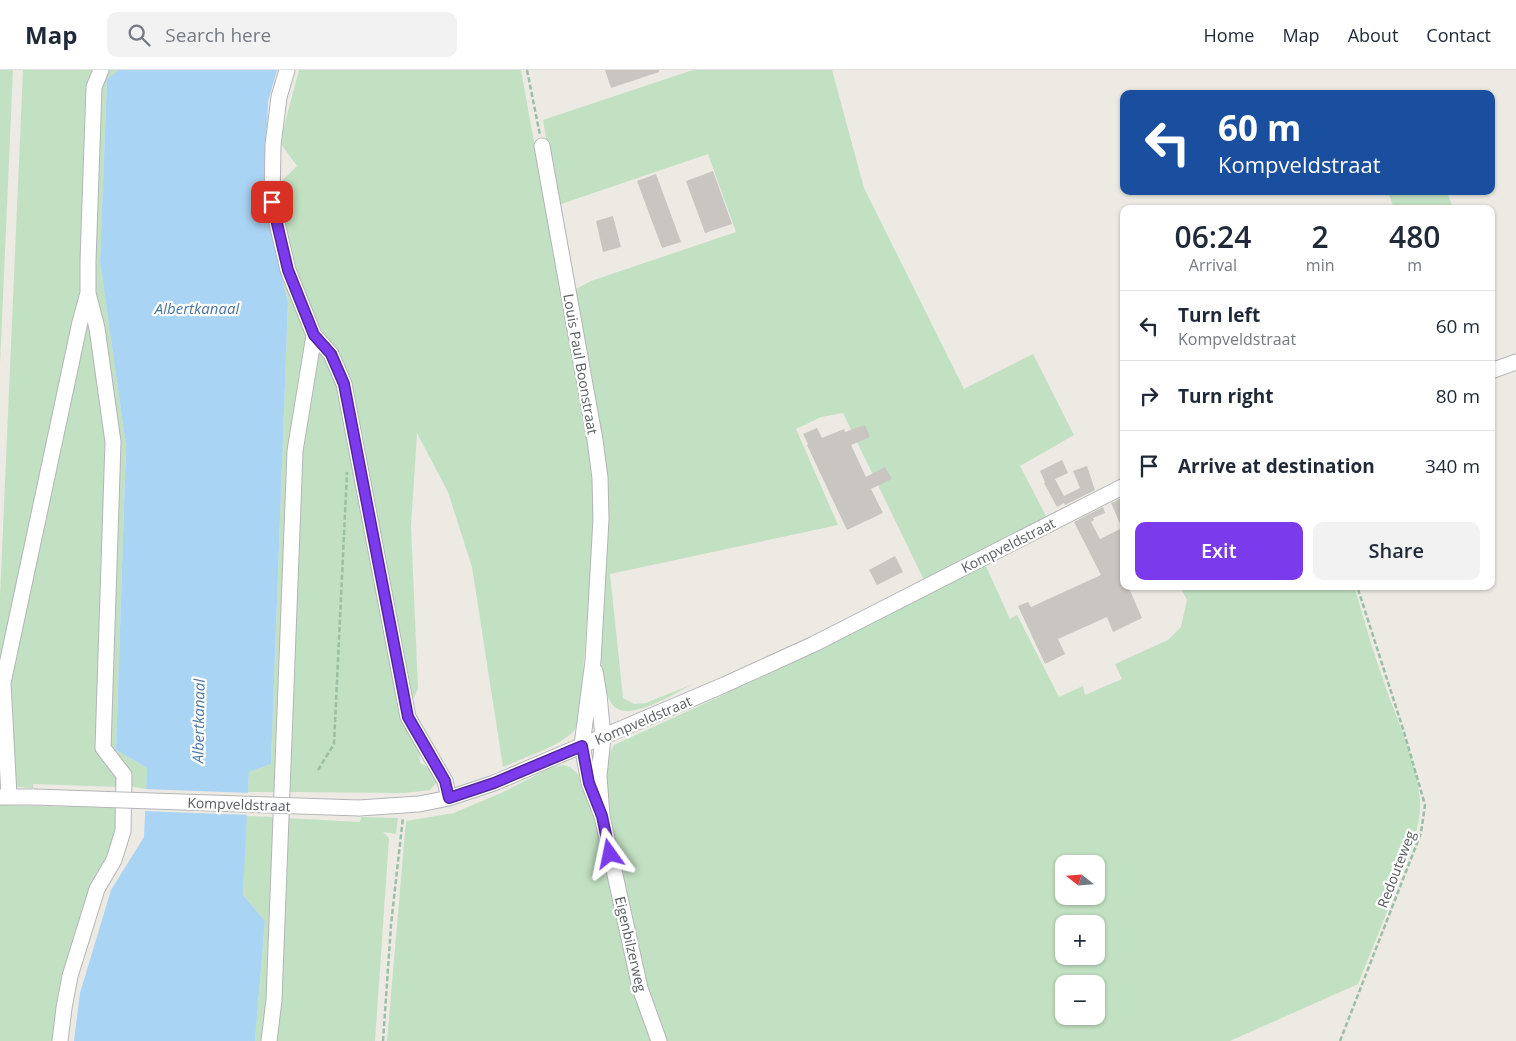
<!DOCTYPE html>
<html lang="en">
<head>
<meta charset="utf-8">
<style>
	:root { --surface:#fff; --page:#f2f2f3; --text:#1f2937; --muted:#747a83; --line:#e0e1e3; --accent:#7c3aed }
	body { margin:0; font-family:"Open Sans",sans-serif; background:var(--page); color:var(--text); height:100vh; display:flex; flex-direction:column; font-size:19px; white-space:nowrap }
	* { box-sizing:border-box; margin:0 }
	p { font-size:16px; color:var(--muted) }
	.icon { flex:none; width:28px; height:28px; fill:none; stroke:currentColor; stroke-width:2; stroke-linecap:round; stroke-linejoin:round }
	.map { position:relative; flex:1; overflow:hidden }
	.panel { position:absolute; left:1120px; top:135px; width:375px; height:385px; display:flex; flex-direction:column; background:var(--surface); border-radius:10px; box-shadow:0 1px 4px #0004 }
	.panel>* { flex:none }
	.banner { position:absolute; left:1120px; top:20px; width:375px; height:105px; border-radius:10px; box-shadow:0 1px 4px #0004; background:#1a4fa0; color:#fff; overflow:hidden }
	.needle { width:32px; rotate:287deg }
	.buttons { position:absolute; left:1055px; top:785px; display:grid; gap:10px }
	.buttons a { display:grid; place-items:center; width:50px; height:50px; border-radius:10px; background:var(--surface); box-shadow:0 1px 4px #0004; font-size:25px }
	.pin { position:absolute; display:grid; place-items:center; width:42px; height:42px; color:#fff; margin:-21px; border-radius:10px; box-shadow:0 2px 8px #0006 }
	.me { position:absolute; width:55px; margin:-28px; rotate:348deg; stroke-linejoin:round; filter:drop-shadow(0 0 4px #0008) }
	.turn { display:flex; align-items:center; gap:18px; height:105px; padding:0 15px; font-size:22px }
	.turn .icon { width:65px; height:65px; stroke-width:2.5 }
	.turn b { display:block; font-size:35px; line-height:42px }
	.eta { display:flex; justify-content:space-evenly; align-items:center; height:85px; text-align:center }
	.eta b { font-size:30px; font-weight:600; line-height:35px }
	.button { display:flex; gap:10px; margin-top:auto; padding:10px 15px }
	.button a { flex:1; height:58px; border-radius:10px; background:var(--accent); color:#fff; font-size:20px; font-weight:600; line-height:58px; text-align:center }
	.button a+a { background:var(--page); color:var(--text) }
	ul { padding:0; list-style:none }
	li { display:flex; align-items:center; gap:15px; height:70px; padding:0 15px; border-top:1px solid var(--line) }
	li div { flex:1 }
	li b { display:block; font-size:19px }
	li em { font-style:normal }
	header { display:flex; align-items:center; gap:30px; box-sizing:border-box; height:70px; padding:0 25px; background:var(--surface); border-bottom:1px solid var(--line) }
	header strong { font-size:24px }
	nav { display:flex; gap:28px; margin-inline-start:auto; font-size:18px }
	.search { width:350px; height:45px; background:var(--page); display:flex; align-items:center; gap:12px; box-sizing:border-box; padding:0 18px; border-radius:10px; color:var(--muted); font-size:19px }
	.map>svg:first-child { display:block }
</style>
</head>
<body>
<header>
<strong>Map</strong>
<div class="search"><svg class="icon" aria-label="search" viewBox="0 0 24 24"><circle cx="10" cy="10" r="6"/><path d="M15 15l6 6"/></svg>Search here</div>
<nav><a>Home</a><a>Map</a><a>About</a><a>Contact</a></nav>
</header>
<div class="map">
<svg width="1516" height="971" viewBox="0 0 1516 971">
	<rect width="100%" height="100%" fill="#eceae3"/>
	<path fill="#c2e0c2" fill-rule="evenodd" d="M0 0H13L0 294Z
		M23 0H94L82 210 3 597 0 585V527Z
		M108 0H119L107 10 100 190 126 376 116 680 147 698 146 719 128 716 110 680 117 408 92 202 99 13Z
		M299 0H521L589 378 596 435 581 628C579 639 580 654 573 662 558 677 523 688 503 697L472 497 448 422 417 363 411 457 418 619 403 649 419 673 420 693 434 700 436 713 430 720 404 723 288 722 299 378 316 289 323 263 302 222 282 152 277 116 297 96 281 74 282 64Z
		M693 0H832L864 118 964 319 1033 284 1074 365 1020 396 1047 448 924 510 843 343 821 347 796 359 838 455 610 504 623 628 634 634 646 633 693 614C676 622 634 650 616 638 594 623 602 538 603 513 604 491 608 462 606 441 604 417 599 393 596 370 588 320 581 270 574 220L591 211 736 162 708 84 558 135 543 50Z
		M1397 121H1447L1452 136 1444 139H1394L1389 124Z
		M280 198 305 254 308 273 275 722H248L249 702 271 694 288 232Z
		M87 256 93 259 109 364 100 673 118 704V717L33 714V718L17 717 13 712 8 621 83 259Z
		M984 492 1010 549 1017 545 1059 627 1083 616 1085 625 1122 609 1115 594 1168 570 1181 557 1187 530 1180 516H1354C1364 550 1374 585 1386 618 1399 655 1417 692 1420 731 1421 749 1415 767 1410 784L1358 914 1230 971H663L644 916 613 764 610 739 604 709V694L614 675 790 594 842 568ZM1064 794H1096V826H1064ZM1064 854H1096V886H1064ZM1064 914H1096V946H1064Z
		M563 695 570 697 577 703 584 714 600 763 651 971H387L406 751 454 743 501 723 550 698Z
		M0 735 119 738V748L55 971H0Z
		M246 746 273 747 275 797 264 971H255L265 851 243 825Z
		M361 747 398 748 396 764 383 762 389 768 375 971H273L285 748 360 752Z"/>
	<path fill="#aad4f4" d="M119 0H277L268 32 264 134 288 232 271 694 249 702 243 825 265 851 255 971H74L80 923 111 820 144 767 147 698 116 680 126 376 100 191 107 9Z"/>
	<path fill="#eceae3" d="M144 719 250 723 249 745 143 741Z"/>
	<path fill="#c9c6c1" d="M605 0H659V2L611 18Z
		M713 101 732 154 705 163 686 111Z
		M656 104 681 172 662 178 637 111Z
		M613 146 621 177 603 182 596 151Z
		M865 355 870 367 851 375 866 407 885 397 892 409 871 419 883 443 847 460 807 375 808 374 803 364 817 358 822 368 844 359 845 362Z
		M1062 390 1068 403 1055 409 1064 426 1080 418 1073 401 1087 396 1095 420 1065 435 1064 433 1057 437 1044 413 1045 412 1040 401Z
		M1124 427V516H1128L1142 548 1113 562 1107 547 1058 569 1065 584 1045 594 1018 536 1028 532 1031 537 1101 505 1074 452 1103 437 1105 443 1093 448 1094 450 1091 452 1100 469 1122 458 1111 433Z
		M895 486 903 502 877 515 869 500Z"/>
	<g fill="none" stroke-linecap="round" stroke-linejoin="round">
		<defs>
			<path id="minor" d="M287 0 279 27 273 75 272 132 288 200 314 265 331 284 344 314 408 647 445 711 449 728
				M542 76 595 370 600 408 601 449 593 591 582 675 589 713 602 746
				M1491 301 1516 292
				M595 601 599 625 603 667 599 706 602 746 640 918 659 971
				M9 726 3 613 80 252 88 223V191L94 17 101 0
				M0 727H34
				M359 738 419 734 449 728 494 713 724 615 814 574 1124 416
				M60 971 64 938 70 906 97 819 114 790 123 761 124 705 103 678 113 372 97 258 88 223
				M269 971 274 930 295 381 314 265"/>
		</defs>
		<use href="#minor" stroke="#b3b5b8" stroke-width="17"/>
		<path stroke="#9bbfa5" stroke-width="2.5" stroke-dasharray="5 2.5" stroke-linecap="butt" d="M527 0 540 65
			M318 700 334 674 347 402
			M383 971 391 855 403 747
			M1340 971 1421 763 1425 735 1404 662 1357 516"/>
		<use href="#minor" stroke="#fff" stroke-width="15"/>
		<defs>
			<path id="minor-bridge" d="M34 727 359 738"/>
		</defs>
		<use href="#minor-bridge" stroke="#b3b5b8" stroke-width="17" stroke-linecap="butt"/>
		<use href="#minor-bridge" stroke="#fff" stroke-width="15"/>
	</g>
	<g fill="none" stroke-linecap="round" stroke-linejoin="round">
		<defs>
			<path id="route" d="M272 132 288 200 314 265 331 284 344 314 408 647 445 711 449 728 494 713 582 676 589 713 602 746 610 784"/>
		</defs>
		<use href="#route" stroke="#51269a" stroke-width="12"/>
		<use href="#route" stroke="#7c3aed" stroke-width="9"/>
	</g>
	<g text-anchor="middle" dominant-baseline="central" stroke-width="4.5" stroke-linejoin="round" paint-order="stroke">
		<g font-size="14" fill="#5b5e61" stroke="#fff">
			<text transform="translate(581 294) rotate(80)">Louis Paul Boonstraat</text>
			<text transform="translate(1008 475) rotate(-27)">Kompveldstraat</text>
			<text transform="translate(643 650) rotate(-23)">Kompveldstraat</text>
			<text transform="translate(239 734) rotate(2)">Kompveldstraat</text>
			<text transform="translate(1396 799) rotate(-69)">Redouteweg</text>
			<text transform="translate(631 874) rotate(77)">Eigenbilzerweg</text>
		</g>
		<g font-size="15" font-style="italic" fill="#4b76a4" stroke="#fff">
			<text x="197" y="238">Albertkanaal</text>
			<text transform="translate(198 651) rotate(-89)">Albertkanaal</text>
		</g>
	</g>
</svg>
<div class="buttons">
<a><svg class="needle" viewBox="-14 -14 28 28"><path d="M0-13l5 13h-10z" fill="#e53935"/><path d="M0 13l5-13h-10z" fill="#747a83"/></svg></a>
<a>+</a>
<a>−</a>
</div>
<div class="pin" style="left:272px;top:132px;background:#d93025"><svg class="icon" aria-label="arrive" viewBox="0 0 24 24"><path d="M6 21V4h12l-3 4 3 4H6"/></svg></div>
<svg class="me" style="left:610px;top:784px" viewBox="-20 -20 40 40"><path d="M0-17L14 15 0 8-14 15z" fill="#7c3aed" stroke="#fff" stroke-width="4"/></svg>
<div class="banner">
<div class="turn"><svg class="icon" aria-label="left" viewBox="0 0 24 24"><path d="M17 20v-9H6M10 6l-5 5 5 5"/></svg><div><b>60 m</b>Kompveldstraat</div></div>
</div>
<section class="panel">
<div class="eta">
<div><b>06:24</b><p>Arrival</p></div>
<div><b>2</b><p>min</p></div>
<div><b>480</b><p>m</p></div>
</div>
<ul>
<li><svg class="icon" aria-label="left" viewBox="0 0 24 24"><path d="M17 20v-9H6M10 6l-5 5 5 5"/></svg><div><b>Turn left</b><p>Kompveldstraat</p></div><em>60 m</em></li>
<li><svg class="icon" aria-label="right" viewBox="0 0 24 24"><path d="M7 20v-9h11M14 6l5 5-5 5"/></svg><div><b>Turn right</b></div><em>80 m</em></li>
<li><svg class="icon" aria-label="arrive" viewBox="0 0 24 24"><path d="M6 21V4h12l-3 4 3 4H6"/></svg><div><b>Arrive at destination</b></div><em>340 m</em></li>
</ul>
<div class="button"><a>Exit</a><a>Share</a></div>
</section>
</div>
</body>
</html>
